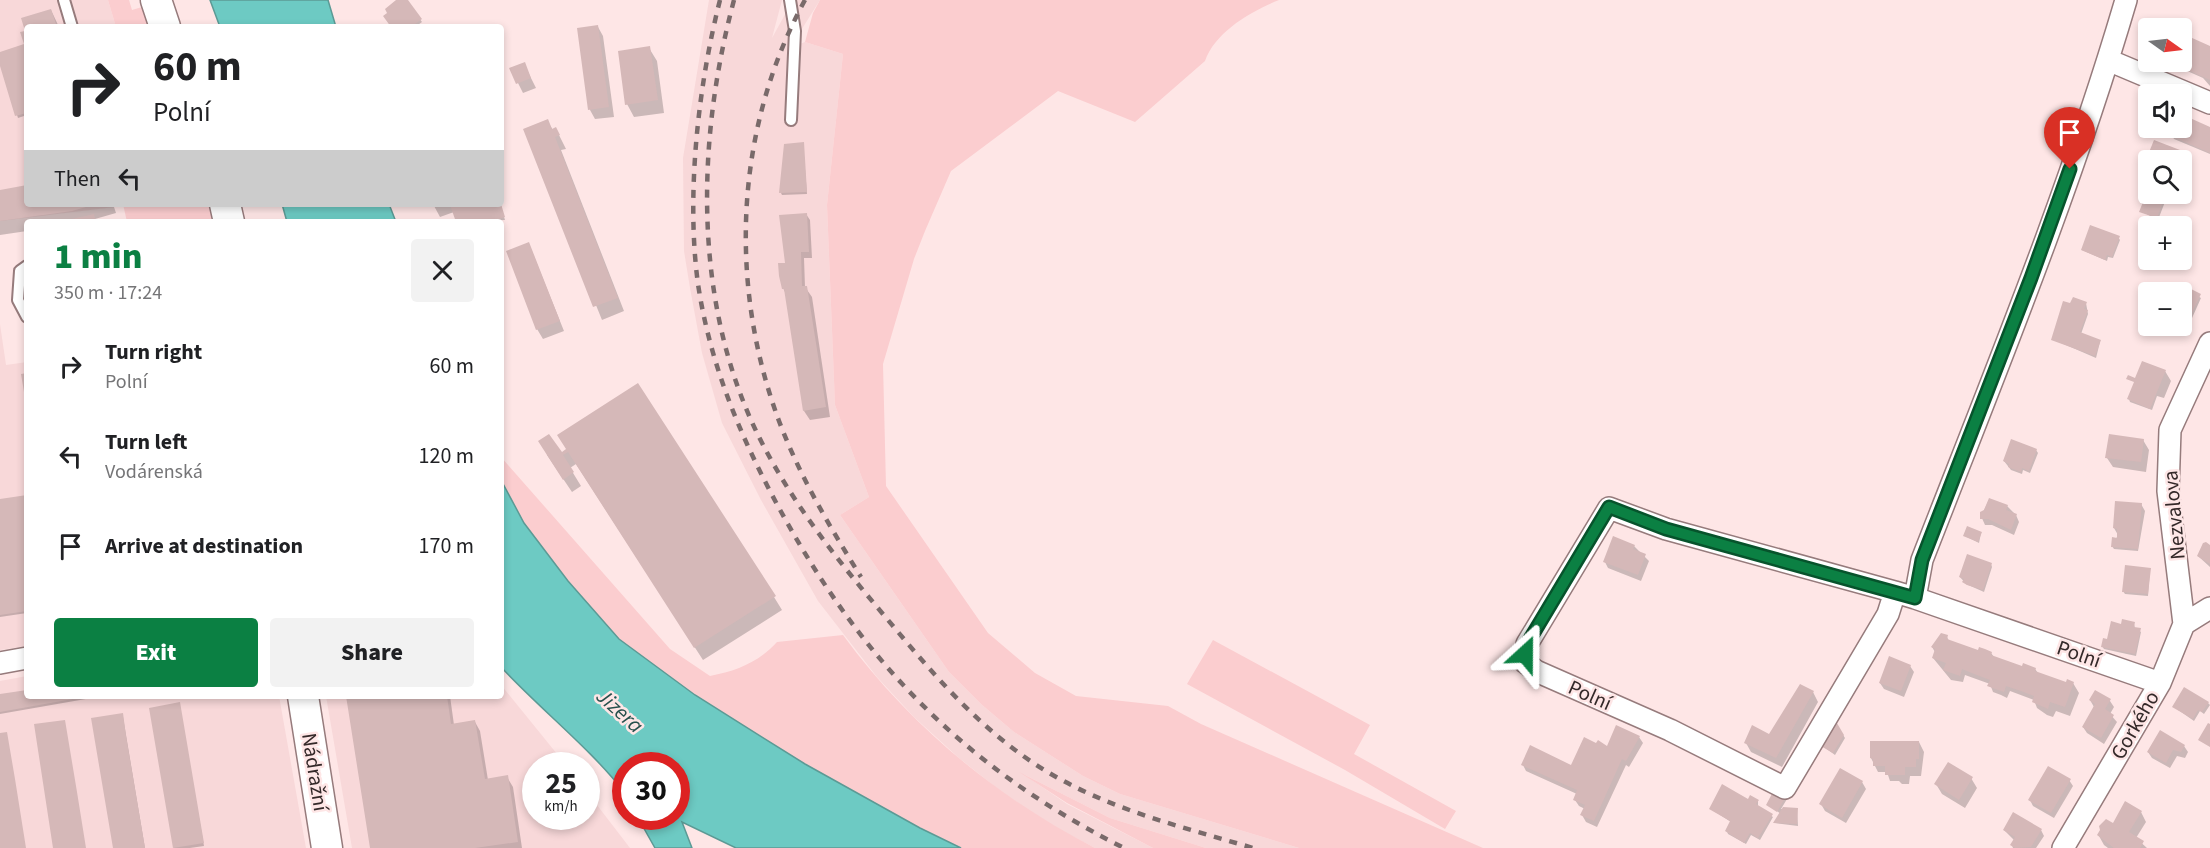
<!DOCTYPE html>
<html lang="en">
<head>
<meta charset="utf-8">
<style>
	:root { --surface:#fff; --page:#f2f2f2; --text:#202124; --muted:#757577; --accent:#0b8043 }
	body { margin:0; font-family:"Source Sans 3",sans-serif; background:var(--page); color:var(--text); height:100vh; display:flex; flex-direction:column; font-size:22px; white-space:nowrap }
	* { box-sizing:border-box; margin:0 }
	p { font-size:20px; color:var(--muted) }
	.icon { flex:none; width:33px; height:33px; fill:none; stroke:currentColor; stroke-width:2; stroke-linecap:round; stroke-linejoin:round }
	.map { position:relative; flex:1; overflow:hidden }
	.details { position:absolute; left:24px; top:219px; width:480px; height:480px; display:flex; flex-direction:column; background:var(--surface); border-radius:6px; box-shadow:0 3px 9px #0003 }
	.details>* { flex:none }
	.guide { position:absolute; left:24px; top:24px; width:480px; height:183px; border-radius:6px; box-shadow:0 3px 9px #0003; background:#fff; color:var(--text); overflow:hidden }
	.needle { width:39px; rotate:104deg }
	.controls { position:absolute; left:2138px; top:18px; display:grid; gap:12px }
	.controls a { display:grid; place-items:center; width:54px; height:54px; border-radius:6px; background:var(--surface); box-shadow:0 3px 9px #0003; font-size:30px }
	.speed { position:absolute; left:522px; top:752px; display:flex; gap:12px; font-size:30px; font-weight:700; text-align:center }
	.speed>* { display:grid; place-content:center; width:78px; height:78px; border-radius:50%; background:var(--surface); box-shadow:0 3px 9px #0003; line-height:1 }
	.speed small { font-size:15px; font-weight:400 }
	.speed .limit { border:9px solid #d22; background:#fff; color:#111 }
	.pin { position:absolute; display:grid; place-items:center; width:51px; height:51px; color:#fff; margin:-62px -26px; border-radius:50% 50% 50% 0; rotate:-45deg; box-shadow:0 0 6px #0007 }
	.pin .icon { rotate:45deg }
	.me { position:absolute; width:66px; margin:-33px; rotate:24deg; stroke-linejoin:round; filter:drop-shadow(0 0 4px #0008) }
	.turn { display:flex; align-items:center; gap:21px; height:126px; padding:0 30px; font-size:27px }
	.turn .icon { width:78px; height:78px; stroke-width:2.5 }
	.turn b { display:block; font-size:42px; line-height:51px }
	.then { display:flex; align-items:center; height:57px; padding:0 30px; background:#0003; gap:12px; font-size:22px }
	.round { display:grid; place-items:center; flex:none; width:63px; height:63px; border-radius:6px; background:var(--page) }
	.headline { display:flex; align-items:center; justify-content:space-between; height:102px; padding:0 30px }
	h1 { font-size:36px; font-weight:800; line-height:45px; color:var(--accent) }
	.button { display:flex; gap:12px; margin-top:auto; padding:12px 30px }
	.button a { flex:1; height:69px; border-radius:6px; background:var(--accent); color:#fff; font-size:24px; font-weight:800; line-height:69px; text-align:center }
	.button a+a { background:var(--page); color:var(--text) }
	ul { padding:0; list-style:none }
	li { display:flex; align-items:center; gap:18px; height:90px; padding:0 30px }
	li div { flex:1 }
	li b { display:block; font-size:22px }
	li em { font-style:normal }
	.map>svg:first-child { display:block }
</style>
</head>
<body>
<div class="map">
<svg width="2210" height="848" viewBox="0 0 2210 848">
	<rect width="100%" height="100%" fill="#fee6e6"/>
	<path fill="#f8d8d9" d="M0 0H108L116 27H27V204L123 206 0 221Z
		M709 0H782L772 38 793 0H820L790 48 805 42 843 54 827 205 835 405 869 497 840 515 949 672 981 704 1014 732 1083 776 1120 794 1299 848H1206L1110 818 1023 774 1067 804 1153 848H1095L1053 826 1003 793 959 758 914 717 877 677 818 601 761 500 722 423 702 353 690 288 684 251 683 158Z
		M0 324 6 365 27 362V646L0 650Z
		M27 676V696H279L306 848H0V681Z
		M501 685 566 765H536V816H586L587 792 630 848H352L326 696H501Z"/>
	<path fill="#fbcdcf" d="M108 0H129L132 10 142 7 149 27H116Z
		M820 0H1279C1251 11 1215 32 1205 61L1135 122 1058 91 951 171 925 231 914 259 883 364 886 486 988 633 1035 673 1076 696 1168 706 1201 724 1483 848H1299L1120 794 1083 776 1014 732 981 704 949 672 840 515 869 497 835 405 827 205 843 54 805 42 813 13Z
		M123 204H213L211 222H127Z
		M501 457 670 649 710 676C737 671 759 662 777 642L843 635C909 725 996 797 1095 848H961L920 828 805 764 695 695 619 639 568 581 524 523 501 480Z
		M1213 640 1370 725 1354 754 1456 811 1445 829 1345 770 1187 684Z
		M1019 772 1110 818 1206 848H1153L1067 803Z"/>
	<path fill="#6dcac3" stroke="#5c9a95" stroke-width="1.5" d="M210 0H328L336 27H220Z
		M282 204H389L396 222H287Z
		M501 480 524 523 568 581 619 639 695 695 805 764 920 828 961 848H736L682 822 692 848H655L637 816H676V765H626L625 793C589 747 541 710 501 667Z"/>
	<path fill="#0003" d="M399 0H406L422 22 415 27H393Z
		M51 10 59 27H27V115L18 118 0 61V53L26 45 27 32 23 19Z
		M598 27 603 36 614 117 595 119 590 110Z
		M2148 31V59L2140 48Z
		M2181 35 2210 48V86L2203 78 2167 62 2165 66 2155 62H2181Z
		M649 48 657 61 664 113 634 117 627 104Z
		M524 64 536 88 523 93 511 69Z
		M2181 117 2210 129V154L2174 139 2169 130 2170 128H2181Z
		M547 121 553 130 556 129 566 149 561 150 624 311 602 320 525 130Z
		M2155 142 2179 151 2177 160H2148V164L2147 162Z
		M803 144 807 194 782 195 781 193Z
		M27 187V204H113L116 213 95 219 96 222H27V231L0 235V191Z
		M2148 189V194H2168L2158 220 2141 211 2146 199 2142 195Z
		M433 204H500L505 220 458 222 454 212 440 217Z
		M806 214 810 220 812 258H804L805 287 812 297 830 417 810 420 804 411 786 294 783 288 787 264Z
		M2118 237 2120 240 2113 258 2108 257 2107 261 2082 250Z
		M529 244 564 331 543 339 537 329Z
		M2178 284 2201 298 2188 327 2181 323V292H2174Z
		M2086 303 2088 314 2081 334 2100 342 2096 358 2052 339 2071 305Z
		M2165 371 2171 381 2164 398 2157 396 2152 410 2130 402 2129 399Z
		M2143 440 2149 450 2146 472 2113 467 2107 458Z
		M567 450 774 597 782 610 703 660 576 464 570 468 581 486 572 492 547 455 561 454Z
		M2036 450 2038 453 2030 473 2023 470 2022 474 2011 470 2004 461Z
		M27 497V613L0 617V501Z
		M1989 500 2007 506 2016 515 2019 522 2014 535 1992 525H1985L1981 516Z
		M2141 504 2145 511 2138 551 2114 549 2112 546 2118 535 2114 528Z
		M1981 533 1979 543 1965 536Z
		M1634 546 1649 561 1641 581 1608 568 1605 562Z
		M2210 548V567L2198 556Z
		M1991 564 1992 567 1984 592 1966 584 1960 577Z
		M2150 569 2148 596 2125 594 2123 591Z
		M2134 624 2135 628 2141 632 2136 656 2104 649 2102 646 2122 625Z
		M1947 637 1949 641 1978 652 1991 653 1994 657 2023 668 2035 669 2038 673 2067 684 2073 683 2079 693 2070 716 2056 711 2053 717 2047 715 2037 708 2034 700 2010 691 2007 698 2001 695 1993 692 1990 684 1965 675 1963 682 1951 680 1933 658 1935 652 1932 647Z
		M1910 666 1914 672 1904 697 1884 689 1880 683Z
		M27 691V696H103L0 714V696Z
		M1813 692 1818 702 1782 767 1751 752 1746 743 1770 736Z
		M348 696H450L454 725 475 722 480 731 488 780 507 777 513 787 522 848H371Z
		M2090 700 2110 701 2114 707 2110 714 2117 722 2104 744 2087 733 2083 727 2094 707Z
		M2208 703 2210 705 2204 714 2200 711 2194 721 2174 707Z
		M179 704 204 846 190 848H174Z
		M123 717 145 848H115Z
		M1834 721 1845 738 1835 755 1821 745Z
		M1639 737 1643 743 1629 767 1626 765 1597 827 1586 822 1582 815 1585 809 1579 806 1575 800 1577 794 1526 771 1523 765 1572 767 1607 748Z
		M1919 742 1924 752 1921 776H1910L1909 784H1902L1899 781H1890L1887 772H1878L1871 758Z
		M2184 746 2188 752 2185 758 2177 756 2170 768 2152 758 2148 752Z
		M1971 778 1977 788 1965 808 1942 794 1936 784Z
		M2069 780 2073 786 2054 818 2033 806 2030 800Z
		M1862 782 1866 789 1846 823 1825 811 1821 804Z
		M1785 797 1787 799 1781 809H1797L1798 826 1775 823 1781 814 1768 805Z
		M1748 801H1758V807L1773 817 1760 840 1751 835 1746 844 1728 834 1727 831 1731 822 1711 809Z
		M2141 812 2146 822 2136 838 2147 848H2108L2104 845 2099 836Z
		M2004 830H2041L2044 836 2036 848H2013L2012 845 2014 840Z"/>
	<path fill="#d5b8b8" d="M396 0H408L422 19 411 27H391L383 16 387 13 385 9Z
		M51 9 57 27H27V113L15 116 0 66V52L24 44 20 32 25 31 21 18Z
		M2155 21 2171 28H2148V52L2139 48 2150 22 2154 24Z
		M598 25 609 107 588 110 577 28Z
		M2181 33 2210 46V80L2169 62H2181Z
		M650 46 658 100 625 105 618 51Z
		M525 62 531 78 516 84 509 68Z
		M2181 114 2210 127V153L2171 136 2172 133 2167 130 2168 128H2181Z
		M548 119 552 129 556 127 560 135 555 137 618 298 593 307 523 129Z
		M2154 140 2180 150 2175 160 2145 162Z
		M804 142 807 192 779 193 784 144Z
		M27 185V204L93 205 72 211 0 221V190Z
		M2144 185 2148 187V194H2166L2157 218 2139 212 2145 197 2140 196Z
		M501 204 505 217 490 222H456L450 205Z
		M807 213 809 252H801L802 286H807L826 407 803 411 784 289H782L779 276 778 263H785L779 215Z
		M94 214 96 222H63V221Z
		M2090 225 2120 236 2112 257 2107 255 2105 260 2081 250Z
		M529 242 560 321 536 330 506 251Z
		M2177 282 2201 294 2186 325 2181 322V292H2172Z
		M2073 297 2087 302 2084 309 2088 310 2080 332 2101 340 2095 356 2051 340 2063 301 2070 303Z
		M2142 361 2166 370 2150 409 2127 399 2134 382 2126 379 2128 375 2135 378Z
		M27 373V403L26 404 21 374Z
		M638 383 776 596 694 648 568 452 563 455 574 472 563 480 538 441 549 434 562 452 566 449 557 435Z
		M2109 434 2144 439 2141 462 2105 458Z
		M2011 439 2037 449 2029 471 2022 468 2021 472 2008 467 2009 464 2003 461Z
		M27 495V611L0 615V499Z
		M1989 498 2008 505 2006 510 2017 514 2011 530 1988 519H1980V512L1984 510Z
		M2115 501 2142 503 2138 549 2111 547 2112 537 2117 538V529L2113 528Z
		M1967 526 1982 532 1978 542 1963 536Z
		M1613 536 1635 545 1633 549 1646 554 1638 575 1603 562Z
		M2206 542 2210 545V564L2197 556 2203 543Z
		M1967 554 1992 563 1983 590 1967 585 1962 582 1964 579 1959 577Z
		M2125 565 2151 568 2148 594 2122 592Z
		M2122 619 2135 622 2134 627 2141 628 2135 654 2101 647 2103 638 2107 639 2111 621 2121 624Z
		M1941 633 1948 635 1947 639 1978 650 1979 647 1985 649 1992 652 1991 655 2022 666 2023 663 2036 668 2035 671 2066 682 2067 679 2074 682 2065 707 2050 702 2048 709 2032 702 2034 696 2021 691 2006 686 2004 692 1987 686 1990 680 1977 675 1962 669 1960 676 1943 670 1946 663 1932 658 1935 649 1931 647Z
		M1889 656 1911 665 1901 691 1879 683Z
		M1800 684 1814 691 1776 758 1744 743 1752 725 1769 734Z
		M2184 687 2209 702 2202 712 2198 710 2193 719 2172 707Z
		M27 690V696L84 697 0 712V694Z
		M2095 690 2111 699 2105 709 2114 715 2101 738 2082 727 2095 704 2089 700Z
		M346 696H447L451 724 475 720 485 779 508 775 518 842 475 848H370Z
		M180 702 204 843 173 848 149 708Z
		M123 713 126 736 145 848H113L91 718Z
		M1834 718 1844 735 1833 753 1819 745Z
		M65 720 77 792 86 848H53L34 724Z
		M2208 723 2210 724V747L2198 740Z
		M1616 725 1640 736 1626 761 1622 759 1594 821 1580 815 1585 805 1573 800 1577 790 1521 765 1530 745 1571 765 1584 737 1596 743 1598 740 1607 746Z
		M2160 730 2185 745 2181 752 2173 750 2166 763 2147 752Z
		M7 732 15 779 26 848H0V733Z
		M1870 741H1919V759H1916V767H1905V775H1885V766H1873V759L1870 758Z
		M1948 762 1973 777 1959 800 1934 784Z
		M2048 766 2071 779 2051 813 2028 800Z
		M1840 768 1863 781 1842 818 1819 804Z
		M1722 784 1748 799 1750 795 1759 800 1756 804 1773 814 1758 838 1750 833 1744 843 1725 831 1730 821 1709 809Z
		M1774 790 1786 796 1777 812 1766 805Z
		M2125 801 2142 811 2129 832 2144 841 2140 848H2114L2097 835 2100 830 2099 826 2106 819 2113 823Z
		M1783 807 1798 808 1797 824 1773 823Z
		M2013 812 2042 829 2031 847 2015 848 2010 845 2015 837 2003 830Z"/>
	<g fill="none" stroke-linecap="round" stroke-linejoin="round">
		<defs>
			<path id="lane" d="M64 0 72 27
				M790 0 795 31 791 120
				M27 266 20 271 18 300 27 317"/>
			<path id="street" d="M2108 60 2210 103
				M1895 592 1888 614 1785 788 1670 730 1536 671 1526 663 1527 644 1609 508 1666 529 1895 592 1915 598 2160 683
				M1915 598 1922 560C1994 375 2070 191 2126 0
				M2184 624 2168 491 2170 430 2210 343
				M0 663 27 658
				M2063 848 2160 683 2184 624 2210 608"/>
			<path id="secondary" d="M156 0 165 27
				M225 204 229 222
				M303 696 327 848"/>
		</defs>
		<use href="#lane" stroke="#967b7c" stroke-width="14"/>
		<use href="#street" stroke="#967b7c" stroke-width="24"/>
		<use href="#secondary" stroke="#967b7c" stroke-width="33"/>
		<use href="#lane" stroke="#fff" stroke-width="10"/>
		<use href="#street" stroke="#fff" stroke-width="21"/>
		<use href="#secondary" stroke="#fff" stroke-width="30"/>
		<path stroke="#796a6a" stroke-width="4.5" stroke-dasharray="8 8" stroke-linecap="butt" d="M720 0C698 86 686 196 698 284 709 358 736 426 770 491 855 654 959 765 1124 848
			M734 0C696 142 693 304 759 437 793 505 839 562 888 620 938 680 988 739 1058 778 1119 812 1186 828 1253 848
			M805 0C735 128 728 284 779 421 800 477 830 527 861 577"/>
	</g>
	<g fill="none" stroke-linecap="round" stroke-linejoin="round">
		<defs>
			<path id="route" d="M1525 654 1527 644 1609 507 1666 529 1915 598 1922 560 2031 278 2070 169"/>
		</defs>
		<use href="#route" stroke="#07532c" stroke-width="15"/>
		<use href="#route" stroke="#0b8043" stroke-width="10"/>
	</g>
	<g text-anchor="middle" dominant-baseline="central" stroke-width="5" stroke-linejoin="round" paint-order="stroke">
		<g font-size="21" fill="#342929" stroke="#fee6e6">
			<text transform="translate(2174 515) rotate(-95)">Nezvalova</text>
			<text transform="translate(2079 654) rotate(19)">Polní</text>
			<text transform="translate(1590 695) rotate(24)">Polní</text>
			<text transform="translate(2135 725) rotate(-60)">Gorkého</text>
			<text transform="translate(315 772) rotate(81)">Nádražní</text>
		</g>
		<g font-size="22" font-style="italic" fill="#26504d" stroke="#fee6e6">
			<text transform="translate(620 711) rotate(42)">Jizera</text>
		</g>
	</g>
</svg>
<div class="controls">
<a><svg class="needle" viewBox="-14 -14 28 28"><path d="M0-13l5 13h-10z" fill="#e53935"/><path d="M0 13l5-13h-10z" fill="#757577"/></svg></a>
<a><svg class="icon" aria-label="sound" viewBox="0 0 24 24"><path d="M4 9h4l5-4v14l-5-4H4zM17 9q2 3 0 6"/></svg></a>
<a><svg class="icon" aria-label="search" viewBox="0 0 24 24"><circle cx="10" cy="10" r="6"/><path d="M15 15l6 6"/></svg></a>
<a>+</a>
<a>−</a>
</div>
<div class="speed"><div>25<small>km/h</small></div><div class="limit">30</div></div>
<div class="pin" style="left:2070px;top:169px;background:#d93025"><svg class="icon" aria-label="arrive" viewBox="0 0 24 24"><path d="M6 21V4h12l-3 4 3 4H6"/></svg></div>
<svg class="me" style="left:1525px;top:654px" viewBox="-20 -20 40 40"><path d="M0-17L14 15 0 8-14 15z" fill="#0b8043" stroke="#fff" stroke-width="4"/></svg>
<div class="guide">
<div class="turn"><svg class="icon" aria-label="right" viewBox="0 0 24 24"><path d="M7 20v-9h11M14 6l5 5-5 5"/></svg><div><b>60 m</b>Polní</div></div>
<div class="then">Then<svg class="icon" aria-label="left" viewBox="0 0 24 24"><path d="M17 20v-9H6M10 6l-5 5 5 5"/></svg></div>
</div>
<section class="details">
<div class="headline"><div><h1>1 min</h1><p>350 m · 17:24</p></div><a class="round"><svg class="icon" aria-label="close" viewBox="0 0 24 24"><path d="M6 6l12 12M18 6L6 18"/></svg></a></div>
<ul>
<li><svg class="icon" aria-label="right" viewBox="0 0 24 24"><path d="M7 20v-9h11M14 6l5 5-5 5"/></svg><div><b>Turn right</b><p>Polní</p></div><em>60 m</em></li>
<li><svg class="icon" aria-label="left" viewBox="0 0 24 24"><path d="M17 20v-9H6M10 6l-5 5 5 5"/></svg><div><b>Turn left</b><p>Vodárenská</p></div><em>120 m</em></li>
<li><svg class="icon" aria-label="arrive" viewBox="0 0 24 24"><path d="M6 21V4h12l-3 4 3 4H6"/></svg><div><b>Arrive at destination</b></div><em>170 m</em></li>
</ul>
<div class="button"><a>Exit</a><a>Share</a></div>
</section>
</div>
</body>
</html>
